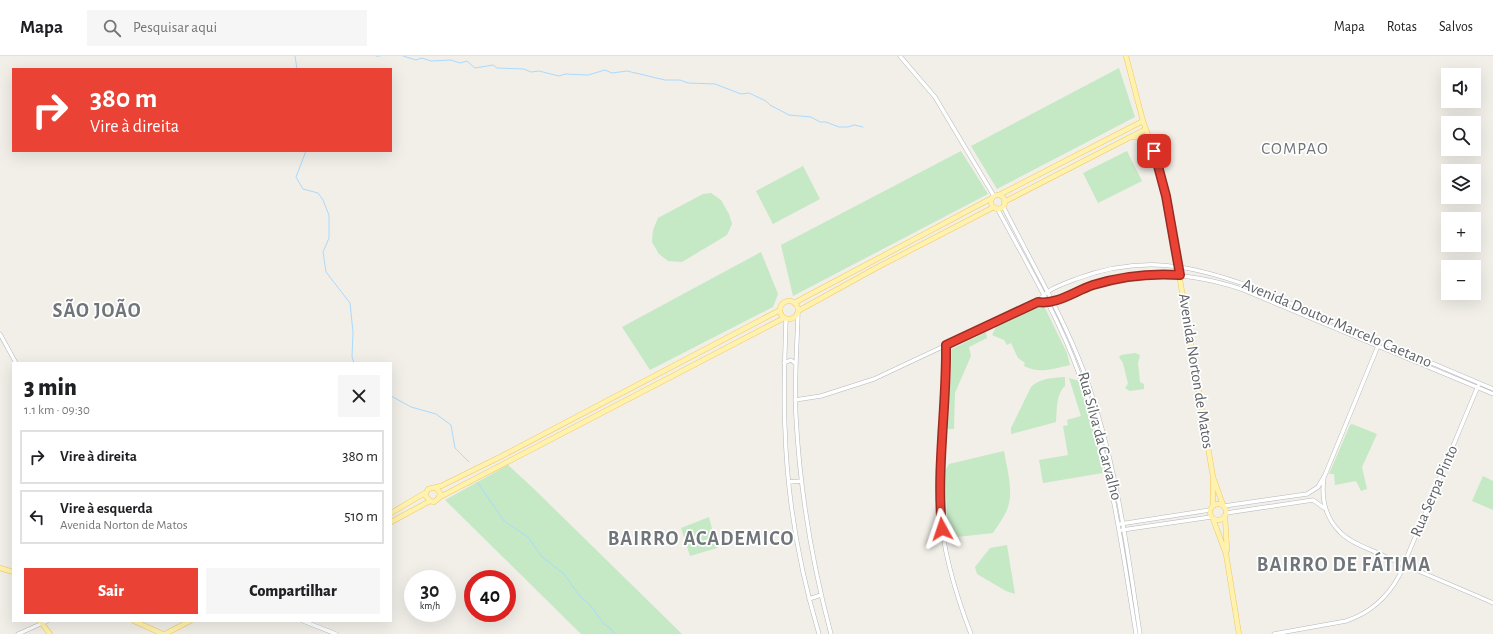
<!DOCTYPE html>
<html lang="pt">
<head>
<meta charset="utf-8">
<style>
	:root { --surface:#fff; --page:#f6f6f6; --text:#202124; --muted:#757577; --line:#e0e0e0; --accent:#ea4335 }
	body { margin:0; font-family:"Alegreya Sans",sans-serif; background:var(--page); color:var(--text); height:100vh; display:flex; flex-direction:column; font-size:15px; white-space:nowrap }
	* { box-sizing:border-box; margin:0 }
	p { font-size:13px; color:var(--muted) }
	.icon { flex:none; width:22px; height:22px; fill:none; stroke:currentColor; stroke-width:2; stroke-linecap:round; stroke-linejoin:round }
	.map { position:relative; flex:1; overflow:hidden }
	.sheet { position:absolute; left:12px; top:306px; width:380px; height:260px; display:flex; flex-direction:column; background:var(--surface); border-radius:0px; box-shadow:0 4px 16px #0002 }
	.sheet>* { flex:none }
	.guide { position:absolute; left:12px; top:12px; width:380px; height:84px; border-radius:0px; box-shadow:0 4px 16px #0002; background:#ea4335; color:#fff; overflow:hidden }
	.buttons { position:absolute; left:1441px; top:12px; display:grid; gap:8px }
	.buttons a { display:grid; place-items:center; width:40px; height:40px; border-radius:0px; background:var(--surface); box-shadow:0 4px 16px #0002; font-size:20px }
	.speed { position:absolute; left:404px; top:514px; display:flex; gap:8px; font-size:20px; font-weight:700; text-align:center }
	.speed>* { display:grid; place-content:center; width:52px; height:52px; border-radius:50%; background:var(--surface); box-shadow:0 4px 16px #0002; line-height:1 }
	.speed small { font-size:10px; font-weight:400 }
	.speed .limit { border:6px solid #d22; background:#fff; color:#111 }
	.pin { position:absolute; display:grid; place-items:center; width:34px; height:34px; color:#fff; margin:-17px; border-radius:8px; box-shadow:0 2px 6px #0006 }
	.me { position:absolute; width:44px; margin:-22px; rotate:355deg; stroke-linejoin:round; filter:drop-shadow(0 0 3px #0008) }
	.turn { display:flex; align-items:center; gap:14px; height:84px; padding:0 12px; font-size:18px }
	.turn .icon { width:52px; height:52px; stroke-width:2.5 }
	.turn b { display:block; font-size:28px; line-height:34px }
	.round { display:grid; place-items:center; flex:none; width:42px; height:42px; border-radius:0px; background:var(--page) }
	.overview { display:flex; align-items:center; justify-content:space-between; height:68px; padding:0 12px }
	h1 { font-size:24px; font-weight:800; line-height:30px }
	.cta { display:flex; gap:8px; margin-top:auto; padding:8px 12px }
	.cta a { flex:1; height:46px; border-radius:0px; background:var(--accent); color:#fff; font-size:16px; font-weight:800; line-height:46px; text-align:center }
	.cta a+a { background:var(--page); color:var(--text) }
	ul { padding:0; list-style:none }
	li { display:flex; align-items:center; gap:12px; height:54px; margin:0 8px 6px; padding:0 4px; border:2px solid var(--line); border-radius:0px }
	li div { flex:1 }
	li b { display:block; font-size:15px }
	li em { font-style:normal }
	header { display:flex; align-items:center; gap:24px; box-sizing:border-box; height:56px; padding:0 20px; background:var(--surface); border-bottom:1px solid var(--line) }
	header strong { font-size:19px }
	nav { display:flex; gap:22px; margin-inline-start:auto; font-size:14px }
	.search { width:280px; height:36px; background:var(--page); display:flex; align-items:center; gap:10px; box-sizing:border-box; padding:0 14px; border-radius:0px; color:var(--muted); font-size:15px }
	.map>svg:first-child { display:block }
</style>
</head>
<body>
<header>
<strong>Mapa</strong>
<div class="search"><svg class="icon" aria-label="search" viewBox="0 0 24 24"><circle cx="10" cy="10" r="6"/><path d="M15 15l6 6"/></svg>Pesquisar aqui</div>
<nav><a>Mapa</a><a>Rotas</a><a>Salvos</a></nav>
</header>
<div class="map">
<svg width="1493" height="578" viewBox="0 0 1493 578">
	<rect width="100%" height="100%" fill="#f1efe8"/>
	<path fill="#c5e8c5" d="M1119 12 1135 61 997 133 971 90Z
		M961 95 988 138 793 240 781 189Z
		M1127 95 1142 125 1098 147 1083 117Z
		M803 110 820 143 773 168 756 135Z
		M711 137 721 144 729 158 732 168 727 179 682 206 668 205 659 198 652 186 653 174 658 162 703 138Z
		M761 196 778 238 773 251 650 314 622 271Z
		M1039 248 1044 250 1067 297 1070 309C1052 313 1040 318 1024 310L1025 307 1018 302 1011 287 1007 289 1004 284 992 279 997 269Z
		M986 276 987 282 969 291 971 300 955 337 954 373H948L952 293Z
		M1135 297 1140 299 1138 307 1140 326 1144 328V333L1130 335 1125 332 1128 328 1123 307 1119 301 1121 299Z
		M1065 321V330C1056 338 1057 354 1056 366L1011 378V372L1031 331C1040 322 1052 322 1065 321Z
		M1069 322 1079 325 1094 375 1103 417 1043 427 1039 404 1068 399 1063 370 1068 369 1067 364 1081 360Z
		M1352 368 1377 378 1362 411 1367 433 1361 435 1356 425 1335 429 1334 418H1329L1350 369Z
		M1004 395C1007 414 1015 438 1006 456 1003 463 997 470 993 477L948 482 945 415 949 408Z
		M508 409 533 432 682 578H581L445 444Z
		M1483 420 1493 425V454L1472 445Z
		M709 461 717 492 690 500 681 472Z
		M1007 489 1015 538 1006 535 977 518 975 511 990 492Z"/>
	<g fill="none" stroke-linecap="round" stroke-linejoin="round">
		<path stroke="#aadaff" stroke-width="1" d="M295 0 297 13
			M376 0H380
			M403 0 416 4 422 2 431 5 451 4 460 7 467 5 475 12 493 9 497 12 524 13 531 16 539 15 559 20 565 18 588 19 605 14 612 17 627 15 665 24H680L688 27 715 28 741 38 749 37 766 45 770 49 789 59 811 61 820 66H826L839 71H848L854 69 863 71
			M306 95 296 121 303 133 318 137 323 144 329 159V182L323 196 326 216 350 247 353 276 352 301 354 307
			M391 340 411 351 436 358 451 369 455 392 469 406
			M478 427 504 465 528 481 542 501 564 518 579 539 591 550 604 568 610 572 615 578"/>
		<defs>
			<path id="minor" d="M900 0 935 41 994 140
				M1003 150C1030 204 1062 258 1084 316 1115 400 1127 490 1140 578
				M997 152C1026 206 1058 260 1079 318 1110 401 1122 491 1136 578
				M1038 246C1057 249 1075 235 1093 229 1142 213 1192 217 1241 233L1493 338
				M798 258C797 292 794 327 796 361 800 435 812 507 831 578
				M786 263C785 299 783 336 785 372 787 442 799 511 819 578
				M0 278 16 307
				M946 289C947 340 937 391 939 442 941 489 954 534 971 578
				M784 307 791 304 796 308
				M795 344 821 340 874 323 1038 246C1048 232 1061 229 1076 223 1141 199 1189 208 1252 231L1493 333
				M1324 421C1321 442 1325 462 1341 477 1352 488 1370 493 1384 500 1420 516 1457 531 1493 547
				M789 426 801 425
				M1224 450 1307 438 1318 431 1325 419 1378 290
				M1226 457 1313 444 1324 452
				M1120 468 1210 454
				M1122 474 1211 461
				M809 543 821 539
				M303 565 336 578
				M18 578 47 565
				M1274 578 1346 565C1370 557 1387 542 1399 520L1478 330"/>
			<path id="major" d="M1126 0 1143 65 1157 104 1166 140 1213 421 1223 449
				M1132 81 1143 82 1150 87
				M999 139 1143 65
				M991 146a7 7 0 1 1 14 0a7 7 0 1 1-14 0Z
				M1004 146 1146 73
				M780 254a9 9 0 1 1 18 0a9 9 0 1 1-18 0Z
				M794 247 992 142
				M798 255 876 212 994 151
				M436 432 440 437 439 442 434 446 430 445 425 439 428 433 441 430 500 401 780 254
				M440 441 784 262
				M1210 456a8 8 0 1 1 16 0a8 8 0 1 1-16 0Z
				M1213 450V425
				M391 457 425 437
				M1225 460 1227 494
				M1213 463 1226 498 1239 578
				M391 466 430 445
				M0 512 13 516
				M40 565 50 578
				M134 565 163 578
				M165 578 190 565"/>
		</defs>
		<use href="#minor" stroke="#b5b8bc" stroke-width="4.5"/>
		<use href="#major" stroke="#f2c960" stroke-width="5.5"/>
		<use href="#minor" stroke="#fff" stroke-width="3.5"/>
		<use href="#major" stroke="#fff2af" stroke-width="4.5"/>
	</g>
	<g fill="none" stroke-linecap="round" stroke-linejoin="round">
		<defs>
			<path id="route" d="M942 473C936 412 947 351 946 289L1038 246C1057 249 1075 235 1093 229 1122 220 1150 217 1180 219L1166 140 1154 95"/>
		</defs>
		<use href="#route" stroke="#982c22" stroke-width="10"/>
		<use href="#route" stroke="#ea4335" stroke-width="7"/>
	</g>
	<g text-anchor="middle" dominant-baseline="central" stroke-width="3.5" stroke-linejoin="round" paint-order="stroke">
		<g font-size="16" fill="#5f6368" stroke="#fff">
			<text transform="translate(1337 267) rotate(23)">Avenida Doutor Marcelo Caetano</text>
			<text transform="translate(1196 315) rotate(81)">Avenida Norton de Matos</text>
			<text transform="translate(1100 380) rotate(75)">Rua Silva da Carvalho</text>
			<text transform="translate(1434 435) rotate(-67)">Rua Serpa Pinto</text>
		</g>
		<g font-size="17" letter-spacing="1" fill="#70757a" stroke="#fff">
			<text x="1295" y="92">COMPAO</text>
		</g>
		<g font-size="20" font-weight="bold" letter-spacing="1" fill="#70757a" stroke="#fff">
			<text x="97" y="255">SÃO JOÃO</text>
			<text x="701" y="483">BAIRRO ACADEMICO</text>
			<text x="1344" y="509">BAIRRO DE FÁTIMA</text>
		</g>
	</g>
</svg>
<div class="buttons">
<a><svg class="icon" aria-label="sound" viewBox="0 0 24 24"><path d="M4 9h4l5-4v14l-5-4H4zM17 9q2 3 0 6"/></svg></a>
<a><svg class="icon" aria-label="search" viewBox="0 0 24 24"><circle cx="10" cy="10" r="6"/><path d="M15 15l6 6"/></svg></a>
<a><svg class="icon" aria-label="layers" viewBox="0 0 24 24"><path d="M12 4l9 5-9 5-9-5zM3 14l9 5 9-5"/></svg></a>
<a>+</a>
<a>−</a>
</div>
<div class="speed"><div>30<small>km/h</small></div><div class="limit">40</div></div>
<div class="pin" style="left:1154px;top:95px;background:#d93025"><svg class="icon" aria-label="arrive" viewBox="0 0 24 24"><path d="M6 21V4h12l-3 4 3 4H6"/></svg></div>
<svg class="me" style="left:942px;top:473px" viewBox="-20 -20 40 40"><path d="M0-17L14 15 0 8-14 15z" fill="#ea4335" stroke="#fff" stroke-width="4"/></svg>
<div class="guide">
<div class="turn"><svg class="icon" aria-label="right" viewBox="0 0 24 24"><path d="M7 20v-9h11M14 6l5 5-5 5"/></svg><div><b>380 m</b>Vire à direita</div></div>
</div>
<section class="sheet">
<div class="overview"><div><h1>3 min</h1><p>1.1 km · 09:30</p></div><a class="round"><svg class="icon" aria-label="close" viewBox="0 0 24 24"><path d="M6 6l12 12M18 6L6 18"/></svg></a></div>
<ul>
<li><svg class="icon" aria-label="right" viewBox="0 0 24 24"><path d="M7 20v-9h11M14 6l5 5-5 5"/></svg><div><b>Vire à direita</b></div><em>380 m</em></li>
<li><svg class="icon" aria-label="left" viewBox="0 0 24 24"><path d="M17 20v-9H6M10 6l-5 5 5 5"/></svg><div><b>Vire à esquerda</b><p>Avenida Norton de Matos</p></div><em>510 m</em></li>
</ul>
<div class="cta"><a>Sair</a><a>Compartilhar</a></div>
</section>
</div>
</body>
</html>
